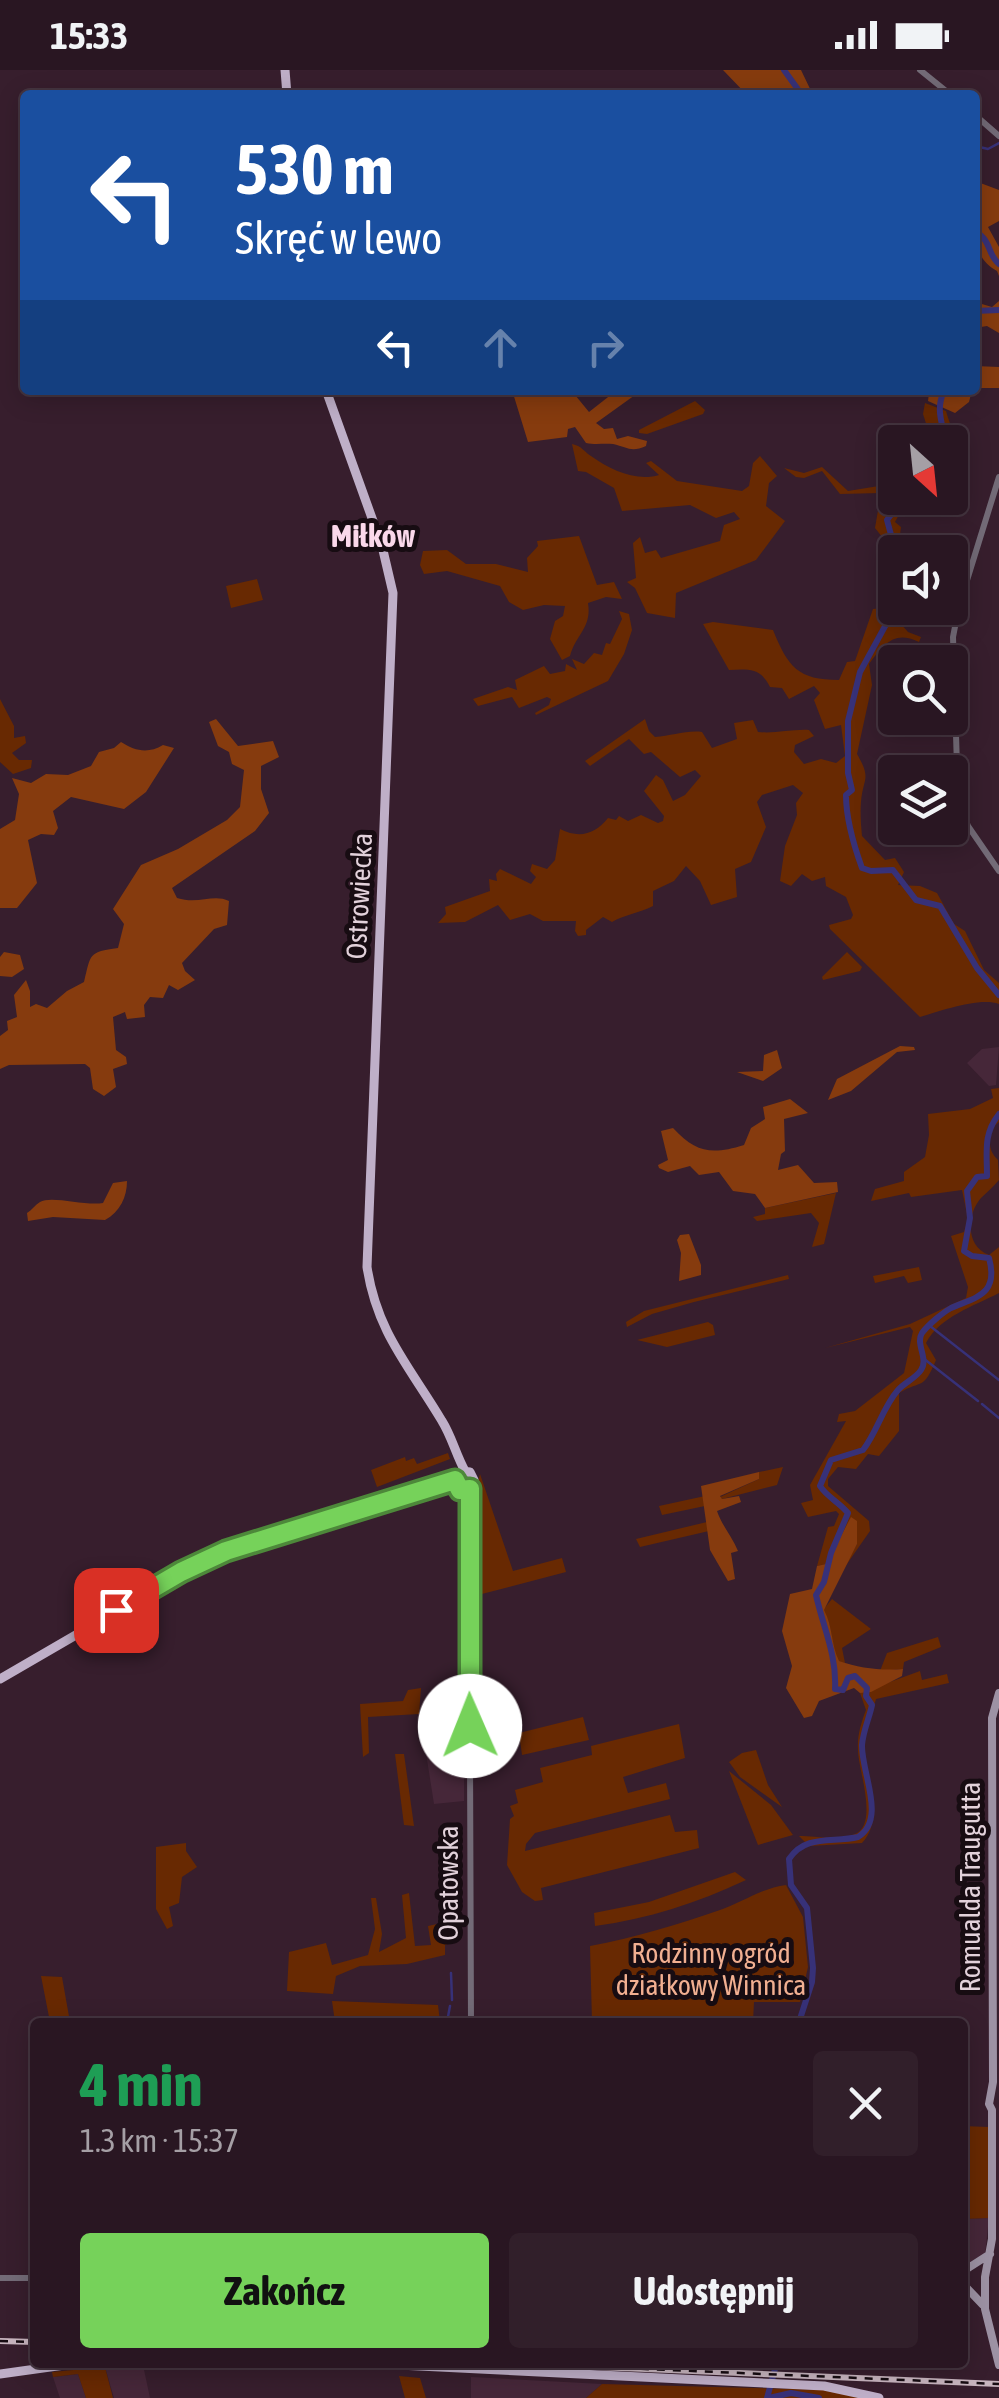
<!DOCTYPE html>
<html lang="pl">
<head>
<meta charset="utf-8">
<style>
	:root { --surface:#291622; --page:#311f2a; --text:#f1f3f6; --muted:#a59fa5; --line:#453540; --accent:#76d25a }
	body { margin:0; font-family:"Asap Condensed",sans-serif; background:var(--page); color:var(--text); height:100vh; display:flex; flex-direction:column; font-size:38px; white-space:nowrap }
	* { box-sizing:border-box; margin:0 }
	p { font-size:32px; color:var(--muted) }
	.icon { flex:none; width:55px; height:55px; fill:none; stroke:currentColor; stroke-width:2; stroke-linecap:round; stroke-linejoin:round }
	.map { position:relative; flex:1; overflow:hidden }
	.sheet { position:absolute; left:30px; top:1948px; width:938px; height:350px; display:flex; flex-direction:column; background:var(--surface); border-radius:10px; box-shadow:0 5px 25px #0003,0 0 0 2px var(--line) }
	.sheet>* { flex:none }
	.guide { position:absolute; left:20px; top:20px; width:960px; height:305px; border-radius:10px; box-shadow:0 5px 25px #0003,0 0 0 2px var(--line); background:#1a4fa0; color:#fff; overflow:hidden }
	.needle { width:65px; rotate:153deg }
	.fabs { position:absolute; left:878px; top:355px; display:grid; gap:20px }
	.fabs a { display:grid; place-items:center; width:90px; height:90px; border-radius:10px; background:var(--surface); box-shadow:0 5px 25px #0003,0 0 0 2px var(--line); font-size:50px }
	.pin { position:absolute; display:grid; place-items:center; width:85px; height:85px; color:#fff; margin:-42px; border-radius:20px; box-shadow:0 5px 15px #0006 }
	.me { position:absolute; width:110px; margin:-55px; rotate:359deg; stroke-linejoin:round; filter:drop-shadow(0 0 8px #0008) }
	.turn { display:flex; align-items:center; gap:35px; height:210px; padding:0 50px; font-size:45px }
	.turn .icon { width:130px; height:130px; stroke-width:2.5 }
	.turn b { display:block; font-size:70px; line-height:85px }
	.lanes { display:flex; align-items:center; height:95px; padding:0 50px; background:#0003; justify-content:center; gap:50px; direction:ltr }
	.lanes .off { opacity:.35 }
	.round { display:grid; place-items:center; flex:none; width:105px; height:105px; border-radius:10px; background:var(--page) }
	.headline { display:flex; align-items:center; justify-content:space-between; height:170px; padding:0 50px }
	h1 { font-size:60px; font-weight:700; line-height:75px; color:#1e9e55 }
	.action { display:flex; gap:20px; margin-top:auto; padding:20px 50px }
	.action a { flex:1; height:115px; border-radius:10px; background:var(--accent); color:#111; font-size:40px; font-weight:700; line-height:115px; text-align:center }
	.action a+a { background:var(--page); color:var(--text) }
	.status { display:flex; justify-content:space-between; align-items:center; height:70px; padding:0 50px; background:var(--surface); direction:ltr }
	.status svg { height:28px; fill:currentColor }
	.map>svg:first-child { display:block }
</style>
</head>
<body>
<div class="status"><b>15:33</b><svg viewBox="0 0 49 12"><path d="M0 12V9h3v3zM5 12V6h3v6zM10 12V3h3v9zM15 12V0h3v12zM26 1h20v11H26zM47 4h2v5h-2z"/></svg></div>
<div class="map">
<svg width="999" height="2328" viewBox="0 0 999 2328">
	<rect width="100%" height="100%" fill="#371e2d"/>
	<path fill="#462739" d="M999 977 996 1015 989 1016 967 993 982 979Z
		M464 1682V1731L434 1734 426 1683Z
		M989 2148 985 2184 963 2196 962 2149Z
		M143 2295 150 2328H114L105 2297Z
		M78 2304 86 2328H60L53 2307Z
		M471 2307 602 2314 586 2328H471Z"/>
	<path fill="#682902" d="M695 331 705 340 703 344 647 364 639 363V360Z
		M925 333 946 341C951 361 966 380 951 399L961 402 959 410 950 409V372H932L923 344Z
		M572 374C582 376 583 381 591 386 610 400 637 412 659 405L646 393 651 391 677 411 742 421 749 416 753 393 760 386 777 406 769 413 766 436 785 451 756 490 676 523 675 548 647 543 635 518 627 512 636 508 633 473 640 467 645 483 656 480 661 488 720 471 724 455 740 449 734 442 716 448 690 435 622 441 614 418 586 402 578 401Z
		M895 394V428H908L895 452 901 457 899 472 904 482H895V538H904L901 554 908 562 921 567 919 572C894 560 884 574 869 594L872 615 857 684C872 710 863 707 861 732 860 743 861 755 862 766L885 790 895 788 904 802 898 815 920 816 937 823 954 854 965 861 984 900 999 913V934C979 927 941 941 920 947L830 859 829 855 851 849 853 845 846 827 826 816 825 807 812 811 802 804 791 816 780 811 785 776 797 745 796 733 803 723 793 715 762 725 757 732 766 757 751 792 735 799 737 827 711 835 700 811 686 796 674 811 653 821V836C639 843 624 845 612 852L603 847 586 860V865L578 866 575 861 576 851H543L530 844 510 850 498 835 465 852 438 853 446 844 445 837 490 821 489 809 497 811 496 804 500 799 531 814 536 807 530 801 532 794 547 799 555 790 560 759C580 769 595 764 608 748L616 750 619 746 628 751 641 745 658 753 663 751 664 746 644 721 656 705 663 710 673 731 685 725 701 706 695 700 680 707 651 682 644 684 629 669 590 696 585 691 645 649 649 661 655 667C671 666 687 660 702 662L712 678 737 669 734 653 753 650 758 662C774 664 792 659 809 660L814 666 795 675 794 682 804 694 821 689 836 693 845 686 841 655 825 659 814 630 820 623 814 616 789 629 782 618 770 617C761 598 749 599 729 600L703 554 713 552 773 560C788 597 798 610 839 610L847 592 855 591 873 539 882 538 888 507 887 473 875 458 881 423 840 424 822 401 804 408 796 407 784 398 804 403 822 397 848 421 885 415Z
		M579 466 597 515 614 512 622 529 606 527 588 533C592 558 576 564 570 586L562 590 550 569 555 551 563 546 565 536 544 535 523 540 509 532 500 516 447 501 424 504 420 495 423 481 447 480 466 494H496L528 502 527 488 538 476 537 471Z
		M257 509 263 530 231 538 226 516Z
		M619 541 629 544 632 560 624 584 608 611 536 645 535 643 549 635 551 629 547 627 519 638 512 627 478 636 473 629 508 617 517 620 515 610 544 596 550 604 565 601 566 594 577 600 572 589 584 594 594 583 602 585 606 573 610 574 622 549Z
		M0 629 14 656V668L25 666 26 673 12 683 19 690H32L31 698 13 704 0 692Z
		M847 882 862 897 860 901 823 910 822 907Z
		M999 1018V1052L992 1058C989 1073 988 1080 998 1090L999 1110C993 1117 987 1122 981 1128 966 1145 966 1177 989 1185L999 1177V1223C974 1236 939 1247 926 1273L936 1290C923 1321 923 1309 899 1323V1361L879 1386 868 1384 856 1399 838 1397 828 1409V1416L869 1451 870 1461 842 1501 857 1474 851 1448 826 1494 817 1496 828 1457 834 1456 839 1444 836 1441 808 1447 801 1433 813 1430 810 1415 846 1351 837 1352 839 1344 855 1341 904 1303 913 1261 910 1257 825 1278 910 1254 966 1228 968 1217 951 1166 964 1162 968 1149 962 1120 911 1127 909 1123 871 1131 875 1119 904 1111V1102L925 1087 929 1065 928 1044 970 1039 993 1028 991 1019Z
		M836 1123 824 1174 812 1177 819 1153 811 1143 757 1151 753 1147 765 1144V1138Z
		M919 1197 922 1210 908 1213 904 1206 875 1213 873 1206Z
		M788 1205 789 1209 694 1232 652 1244 627 1257 626 1252 644 1241Z
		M708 1252 713 1255 715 1265 667 1277 637 1270Z
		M448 1383 450 1389 377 1417 371 1400 405 1387 406 1391 414 1388 417 1394Z
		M783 1397 777 1415 722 1429 720 1427 759 1409V1402Z
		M480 1404 513 1501 562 1488 566 1502 478 1525 475 1422Z
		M705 1426V1436L662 1445 659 1436Z
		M707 1452 709 1461 640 1477 636 1469Z
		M832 1529 871 1559 842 1578 845 1593 838 1591C831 1575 833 1555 823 1540Z
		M938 1567 941 1577 904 1592 903 1599 880 1601 887 1583Z
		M920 1601 922 1610 947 1604 949 1613 876 1629C872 1644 865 1660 864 1675 863 1707 887 1746 862 1773L809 1776 799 1766C815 1766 840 1771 855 1764 879 1754 858 1699 858 1680 857 1666 861 1653 866 1640L860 1623Z
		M421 1618 419 1644 368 1647 369 1683 363 1687 360 1634 403 1631 408 1620Z
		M583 1647 589 1670 522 1685 519 1663Z
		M679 1654 685 1688 623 1707 628 1723 666 1713 670 1729 535 1763 526 1774 525 1781 670 1745 675 1762 697 1760 699 1778 541 1818 543 1830 535 1831 522 1822 507 1795 510 1749 514 1746 510 1736 518 1733 515 1720 543 1712 540 1698 592 1685 591 1676Z
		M756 1680 768 1715 782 1737 740 1707 729 1692 742 1683Z
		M404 1684 414 1756 404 1755 395 1684Z
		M729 1701 771 1735 793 1765 758 1775Z
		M186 1773V1781L197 1797 182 1807 179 1833 169 1837 173 1856 167 1859 156 1839V1777Z
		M735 1802 746 1810C697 1833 648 1849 595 1856L594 1843 649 1832Z
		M786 1815 803 1847 808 1897 800 1932H754L753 1952H592L590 1876C634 1868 679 1854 720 1840 741 1833 762 1818 786 1815Z
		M409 1823 415 1876 431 1875 428 1856 446 1852 448 1865 456 1867 457 1871 445 1875V1885L407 1894 360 1896 336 1906 333 1924 287 1921 289 1882 326 1873 332 1895 368 1885 375 1859 371 1828H376L382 1864 379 1882 406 1868 402 1825Z
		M41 1906 62 1907 70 1952H50Z
		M332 1931 438 1935 440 1952H335Z
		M962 2056 989 2057V2148L963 2149Z
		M105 2297 113 2328H86L78 2304 53 2307 52 2302Z
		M399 2306 420 2308 426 2328H405Z
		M602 2314 831 2320 868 2328H586Z"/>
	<path fill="#863b0e" d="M723 0H801L813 25H747Z
		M975 111 999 120V151L988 157 999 177V206L997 201C965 184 975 142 975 111Z
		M999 231V263L987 256 975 258V232L992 237Z
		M975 273 978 278 975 296 999 297V318H975Z
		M512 320H571L589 342 617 320H642L596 353 604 359 613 358 617 369 628 366 647 371 646 376C631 383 627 377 613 374 604 373 596 375 586 373L575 357 568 359 567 367 528 372Z
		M934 320H972L969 332 955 343 928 331 929 323Z
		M216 649 238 676 273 671 279 687 261 696V719L269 743 255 761 172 818 177 828C199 835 213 823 229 831L227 855 214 859 182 893 185 901 195 910 178 920 169 915 163 928 150 927 144 935 145 947 127 949 125 942 113 947 116 980 126 987 127 994 113 999 116 1017 104 1026 93 1019 90 998 85 994 9 995 0 999V966L8 960 7 951 17 947 14 925 26 910 30 921V937L36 934 47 938 67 921 84 912C91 884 88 882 118 878L124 854 113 839 141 795 178 779 227 750 240 737 244 700 232 694 229 682 218 676 209 652Z
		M121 672C135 681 148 684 163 675L174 678 146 722 124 739 71 727 53 741 58 758 54 765 41 764 28 770 37 813 17 838H0V759L15 750 19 724 12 708 31 713 46 704 68 705 91 696 99 682 114 678Z
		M4 882 20 885 24 899 12 907 0 906V887Z
		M900 976 914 977 915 980 897 982 851 1021 828 1030 837 1009Z
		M777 980 782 998 763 1011 737 1002 763 1001 764 985Z
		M790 1029 808 1043 784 1049 785 1081 781 1084 778 1100 798 1095 814 1113 837 1112 838 1122 765 1138 755 1124 733 1121 719 1102 699 1105 690 1096 668 1102 659 1098 658 1095 668 1090 661 1061 673 1058C696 1083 712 1085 744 1075L751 1058 765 1049 763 1037Z
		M127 1111C127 1127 120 1142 105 1150L53 1147 28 1151 27 1143C32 1140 35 1135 40 1132 51 1125 84 1136 103 1133L113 1113Z
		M689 1164 701 1195V1205L679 1211 681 1183 677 1170 680 1165Z
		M759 1402V1409L720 1426 722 1429 739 1426 741 1432 717 1441C722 1456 732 1466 738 1481L731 1483 735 1509 728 1511 710 1480 701 1416Z
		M851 1447 857 1451V1474L824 1540C833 1556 831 1575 839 1591 860 1598 880 1601 903 1599L902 1606 871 1622 860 1623 854 1618 819 1631 812 1646 804 1648 786 1618 792 1596 782 1561 790 1524 812 1519 817 1496 826 1494Z"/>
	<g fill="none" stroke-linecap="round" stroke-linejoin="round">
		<path stroke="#373178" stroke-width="2.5" d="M975 76 988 79 999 73
			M930 1256 999 1310
			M923 1288 978 1331
			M982 1334 999 1348
			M451 1903 452 1930
			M447 1952 450 1936"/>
		<path stroke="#373178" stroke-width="6" d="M784 0 802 25
			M975 161C992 171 987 184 999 194
			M975 241 999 240
			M954 320 966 324 970 320
			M945 372C943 352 935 341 944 321L950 320
			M895 510 893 472 887 450 904 428
			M895 538 860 602 848 651V703L852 720 846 725C846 747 854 776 862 798L871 801 893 800 916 830 940 836 977 898 999 925
			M799 1952 812 1912 813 1898 807 1838 791 1815 789 1789C806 1764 832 1773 858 1767 887 1749 861 1702 862 1675 863 1661 869 1649 872 1635L866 1626 867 1618 855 1606 848 1608 843 1620 835 1619C837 1585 823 1557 816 1525L824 1512 831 1483 848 1443C839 1432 827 1427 820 1416L831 1390 863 1380C877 1362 883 1337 898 1320 904 1313 916 1308 921 1300 929 1289 915 1274 922 1263 928 1255 942 1243 951 1238 976 1227 999 1225 989 1188L972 1186 964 1181 970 1148 967 1121 977 1107 987 1106C987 1082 983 1064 999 1044
			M767 2328 777 2292
			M769 2328 791 2323 819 2328"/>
		<path stroke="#736b77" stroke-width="6" d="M920 0 951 25
			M975 45 999 66
			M999 407 959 536 953 567 958 729 968 756 999 801
			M469 1419 471 1952
			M0 2208H35"/>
		<path stroke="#9d92a4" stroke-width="8" d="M999 1623 992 1648 993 2012 989 2034 992 2040V2169L985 2207V2239L999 2295
			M962 2202 990 2184
			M962 2213 983 2235"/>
		<path stroke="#bfafc8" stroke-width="9" d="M285 0 287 25
			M326 320 382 476 393 523 367 1197C377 1263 410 1297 442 1351 452 1367 456 1385 465 1401
			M0 1609 205 1490 254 1471 450 1414 462 1401 470 1402 474 1410 472 1417 465 1420 459 1418 455 1411
			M338 2292 824 2316 879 2328
			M0 2304 86 2292"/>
		<defs>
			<path id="rail" d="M0 2271 35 2272
				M481 2292 999 2314"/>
		</defs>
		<use href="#rail" stroke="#c8b5bf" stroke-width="6"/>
		<use href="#rail" stroke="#170c12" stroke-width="2.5" stroke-dasharray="8" stroke-linecap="butt"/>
	</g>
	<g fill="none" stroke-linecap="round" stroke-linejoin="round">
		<defs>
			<path id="route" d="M116 1540 181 1502 226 1481 455 1410 460 1420 470 1419V1656"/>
		</defs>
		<use href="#route" stroke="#4d883a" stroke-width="25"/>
		<use href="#route" stroke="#76d25a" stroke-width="18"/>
	</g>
	<g text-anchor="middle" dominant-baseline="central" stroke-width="10" stroke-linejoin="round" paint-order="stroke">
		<g font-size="28" fill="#e2d1da" stroke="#170c12">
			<text transform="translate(359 826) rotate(-87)">Ostrowiecka</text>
			<text transform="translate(448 1813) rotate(-90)">Opatowska</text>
			<text transform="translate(970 1817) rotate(-90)">Romualda Traugutta</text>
		</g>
		<g font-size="28" fill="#f1af91" stroke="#170c12">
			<text x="711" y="1883">Rodzinny ogród<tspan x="711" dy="32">działkowy Winnica</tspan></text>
		</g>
		<g font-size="32" font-weight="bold" fill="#fad8ea" stroke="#170c12">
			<text x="373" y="465">Miłków</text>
		</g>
	</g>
</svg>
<div class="fabs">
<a><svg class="needle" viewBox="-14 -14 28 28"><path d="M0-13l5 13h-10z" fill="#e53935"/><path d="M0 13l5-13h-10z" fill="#a59fa5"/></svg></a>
<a><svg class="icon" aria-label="sound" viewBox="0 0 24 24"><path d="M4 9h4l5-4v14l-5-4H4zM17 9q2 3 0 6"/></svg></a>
<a><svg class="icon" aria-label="search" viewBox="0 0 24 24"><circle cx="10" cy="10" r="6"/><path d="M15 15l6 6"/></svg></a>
<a><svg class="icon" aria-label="layers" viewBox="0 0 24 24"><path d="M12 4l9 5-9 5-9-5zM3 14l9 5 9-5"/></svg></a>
</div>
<div class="pin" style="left:116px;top:1540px;background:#d93025"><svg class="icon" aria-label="arrive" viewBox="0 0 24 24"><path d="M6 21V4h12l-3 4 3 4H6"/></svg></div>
<svg class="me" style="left:470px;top:1656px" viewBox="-20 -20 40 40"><circle r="19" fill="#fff"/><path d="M0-13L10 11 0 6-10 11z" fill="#76d25a"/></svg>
<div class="guide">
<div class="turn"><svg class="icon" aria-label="left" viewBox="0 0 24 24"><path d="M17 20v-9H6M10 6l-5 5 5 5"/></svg><div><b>530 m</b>Skręć w lewo</div></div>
<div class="lanes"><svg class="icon" aria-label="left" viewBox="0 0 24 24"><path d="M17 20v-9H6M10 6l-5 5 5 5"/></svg><svg class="icon off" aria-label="ahead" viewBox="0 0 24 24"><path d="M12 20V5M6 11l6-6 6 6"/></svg><svg class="icon off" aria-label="right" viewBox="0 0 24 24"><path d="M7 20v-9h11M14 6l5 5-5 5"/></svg></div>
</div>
<section class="sheet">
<div class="headline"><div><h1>4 min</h1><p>1.3 km · 15:37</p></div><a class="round"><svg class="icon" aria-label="close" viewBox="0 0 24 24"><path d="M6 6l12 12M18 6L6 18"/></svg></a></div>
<div class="action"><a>Zakończ</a><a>Udostępnij</a></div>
</section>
</div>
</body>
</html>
